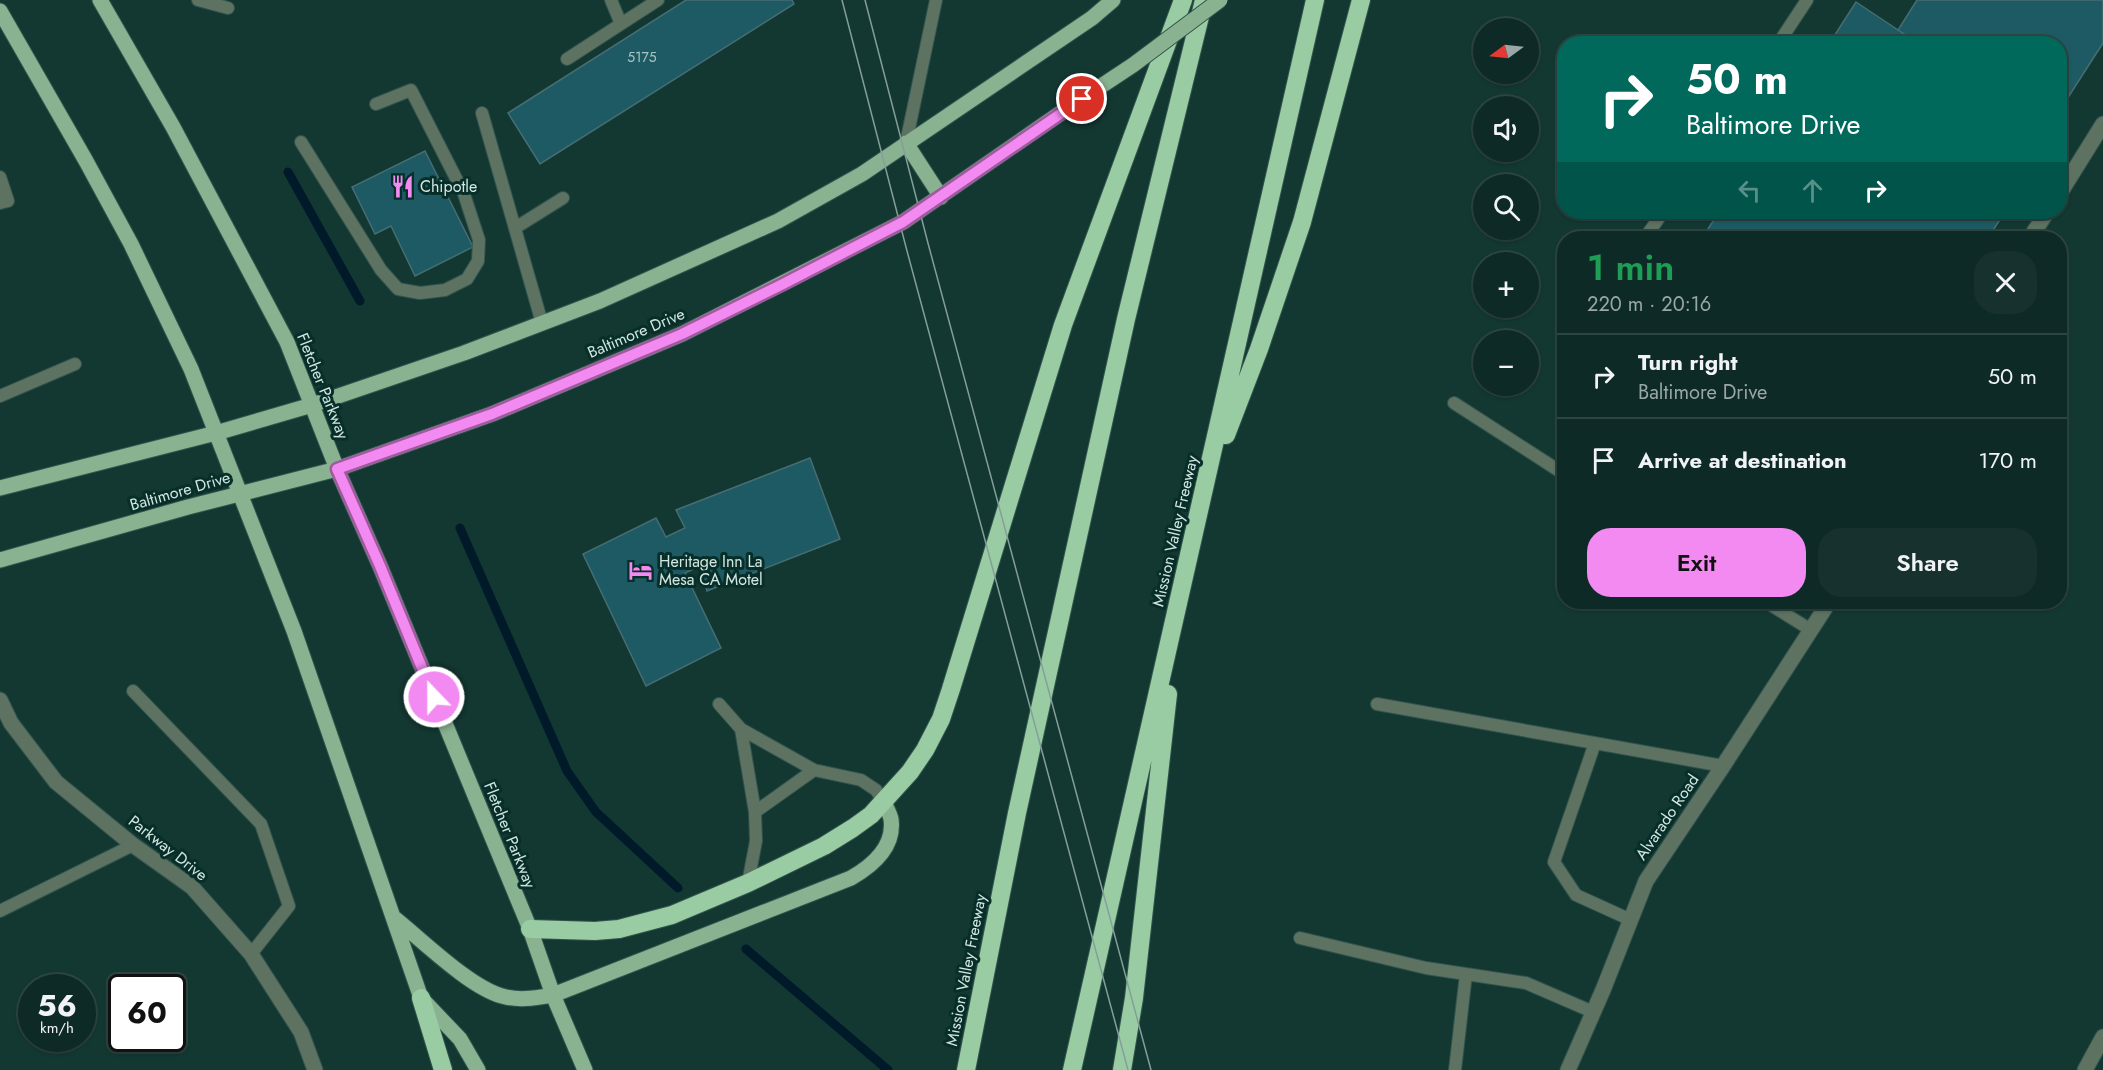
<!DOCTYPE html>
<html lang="en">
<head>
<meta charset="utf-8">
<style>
	:root { --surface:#0e2a26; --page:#17322e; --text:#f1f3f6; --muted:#9ba7a7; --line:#2e4643; --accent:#f38af2 }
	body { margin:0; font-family:Jost,sans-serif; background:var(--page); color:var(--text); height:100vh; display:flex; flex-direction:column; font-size:22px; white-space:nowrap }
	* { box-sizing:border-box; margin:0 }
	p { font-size:20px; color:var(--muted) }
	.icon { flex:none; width:33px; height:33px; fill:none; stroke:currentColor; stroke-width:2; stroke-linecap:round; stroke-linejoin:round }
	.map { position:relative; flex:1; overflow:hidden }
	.sheet { position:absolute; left:1557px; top:231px; width:510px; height:378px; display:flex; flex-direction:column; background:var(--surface); border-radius:24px; box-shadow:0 2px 4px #0004,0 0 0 2px var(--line) }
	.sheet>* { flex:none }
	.banner { position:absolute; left:1557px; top:36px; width:510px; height:183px; border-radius:24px; box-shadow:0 2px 4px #0004,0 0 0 2px var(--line); background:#00695c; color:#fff; overflow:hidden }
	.needle { width:39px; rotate:255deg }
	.tools { position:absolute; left:1473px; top:18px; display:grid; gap:12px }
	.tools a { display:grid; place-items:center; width:66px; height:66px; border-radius:50%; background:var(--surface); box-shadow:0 2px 4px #0004,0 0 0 2px var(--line); font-size:30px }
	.speed { position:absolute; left:18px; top:974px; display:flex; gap:12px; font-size:30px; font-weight:700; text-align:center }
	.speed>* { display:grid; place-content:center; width:78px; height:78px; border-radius:50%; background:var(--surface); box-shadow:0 2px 4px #0004,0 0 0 2px var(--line); line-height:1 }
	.speed small { font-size:15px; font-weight:400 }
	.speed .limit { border:3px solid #111; border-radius:9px; background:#fff; color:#111 }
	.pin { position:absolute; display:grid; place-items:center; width:51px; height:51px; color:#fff; margin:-26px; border:3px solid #fff; border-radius:50%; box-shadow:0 2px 6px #0007 }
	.me { position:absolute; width:66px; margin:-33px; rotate:338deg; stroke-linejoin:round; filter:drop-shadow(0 0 4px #0008) }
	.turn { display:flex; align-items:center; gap:21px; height:126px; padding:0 30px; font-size:27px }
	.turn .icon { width:78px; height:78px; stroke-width:2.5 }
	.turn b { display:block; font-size:42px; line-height:51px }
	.lanes { display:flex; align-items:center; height:57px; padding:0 30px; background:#0003; justify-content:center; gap:30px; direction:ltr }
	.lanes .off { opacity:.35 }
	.round { display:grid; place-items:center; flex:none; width:63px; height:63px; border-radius:24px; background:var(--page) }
	.head { display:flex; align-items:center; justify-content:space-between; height:102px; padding:0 30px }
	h1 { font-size:36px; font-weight:600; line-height:45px; color:#1e9e55 }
	.cta { display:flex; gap:12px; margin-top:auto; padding:12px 30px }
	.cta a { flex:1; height:69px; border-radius:24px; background:var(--accent); color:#111; font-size:24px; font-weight:600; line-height:69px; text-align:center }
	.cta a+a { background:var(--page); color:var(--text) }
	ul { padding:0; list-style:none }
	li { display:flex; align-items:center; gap:18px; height:84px; padding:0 30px; border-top:2px solid var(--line) }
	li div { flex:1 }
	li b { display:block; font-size:22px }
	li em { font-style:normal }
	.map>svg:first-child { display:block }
</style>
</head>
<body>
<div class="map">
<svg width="2103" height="1070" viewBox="0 0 2103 1070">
	<rect width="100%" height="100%" fill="#133832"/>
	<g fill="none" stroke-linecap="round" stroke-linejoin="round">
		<path stroke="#001a2a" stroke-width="9" d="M288 172 360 301
			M460 528 567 771 596 812 678 888
			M746 949 888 1070"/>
	</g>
	<path fill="#1e5a63" stroke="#466d73" stroke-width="1.5" d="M686 0H792L794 4 540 164 508 113Z
		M1917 0H2103V43L2060 110V44H1919L1898 30Z
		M1856 2 1919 44H1829Z
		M425 151 473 247 415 276 391 226 375 234 352 187Z
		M1719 212H2005L1988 238H1702Z
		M810 458 840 539 707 591 700 566 685 573 721 648 646 686 583 554 656 518 666 537 685 528 676 510Z"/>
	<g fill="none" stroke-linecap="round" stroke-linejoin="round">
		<defs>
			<path id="service" d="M198 0 228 8
				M611 0 621 24
				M1778 44 1807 0
				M567 59 658 0
				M482 113 542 323
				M301 142 381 270 398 289 420 293 445 290 467 279 478 261 479 240 464 194 411 90 376 104
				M906 143 936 0
				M0 177 8 201 0 203
				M515 228 563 198
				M1645 238 1663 212
				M0 396 75 364
				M1454 403 1564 474
				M1766 602 1811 630
				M133 691 261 824 289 906 251 954
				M719 704 741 729 814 770
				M1377 704 1723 766
				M741 729 755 812
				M1595 743 1554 862 1576 895 1631 920
				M748 883 756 841 755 812 814 770 861 780 876 790 884 802
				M0 911 133 845
				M1300 938 1426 968 1526 983 1593 1012
				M1455 1070 1466 974"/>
			<path id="minor" d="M2060 193 2103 124
				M2030 238 2047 212
				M1568 1070 1603 990 1646 881 1723 766 1829 602"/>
			<path id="tertiary" d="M0 700 11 723 56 782 133 845 192 887 251 954 301 1032 315 1070
				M2085 1070 2103 1037"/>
			<path id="primary" d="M100 0 173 127 287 342 337 469 380 566 530 929 553 995 585 1070
				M0 11 86 161 131 244 191 369 294 631 421 998 460 1039 478 1070
				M906 143 941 197
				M0 488 216 433 312 405 464 353 600 301 778 221 862 174 1092 18 1113 0
				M0 560 188 507 337 469 492 414 682 334 903 222 1065 110
				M393 917C421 939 469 987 502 996 519 1001 535 998 553 995L851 878C872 866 895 847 891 819 890 814 886 807 884 802"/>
			<path id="motorway" d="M1226 435 1259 349 1302 222 1361 0
				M530 929 595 931 619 929 672 915 748 883 824 846 853 828 871 815 910 772 925 750 941 719 951 689 1063 325 1183 0
				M421 998 443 1070
				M966 1070 1017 813 1126 319 1204 0
				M1072 1070 1315 0
				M1122 1070 1134 998 1168 694"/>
		</defs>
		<use href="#service" stroke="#32544e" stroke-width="14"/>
		<use href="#minor" stroke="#32544e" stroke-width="17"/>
		<use href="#tertiary" stroke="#32544e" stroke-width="17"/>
		<use href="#primary" stroke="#32544e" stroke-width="17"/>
		<use href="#motorway" stroke="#32544e" stroke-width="20"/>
		<use href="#service" stroke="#5e7262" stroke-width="12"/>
		<use href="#minor" stroke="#5e7262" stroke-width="15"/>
		<use href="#tertiary" stroke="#5e7262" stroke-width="15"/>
		<use href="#primary" stroke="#89b291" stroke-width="15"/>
		<use href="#motorway" stroke="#99cca3" stroke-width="18"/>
		<path stroke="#849f9a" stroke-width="1.5" d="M842 0 907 251 1128 1070
			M865 0 929 247 1151 1070"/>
		<defs>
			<path id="primary-bridge" d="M1065 110 1133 65 1220 0"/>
		</defs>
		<use href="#primary-bridge" stroke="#32544e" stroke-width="17" stroke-linecap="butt"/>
		<use href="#primary-bridge" stroke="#89b291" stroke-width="15"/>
	</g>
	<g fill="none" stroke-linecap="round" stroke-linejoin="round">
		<defs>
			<path id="route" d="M434 697 380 566 337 469 492 414 682 334 783 284 903 222 1082 99"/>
		</defs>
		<use href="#route" stroke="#9e5a9d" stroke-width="15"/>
		<use href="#route" stroke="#f38af2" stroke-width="10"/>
	</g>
	<defs>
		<symbol id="restaurant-bare" viewBox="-9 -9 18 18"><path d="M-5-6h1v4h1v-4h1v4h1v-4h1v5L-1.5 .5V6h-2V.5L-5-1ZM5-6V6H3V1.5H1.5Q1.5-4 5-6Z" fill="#f38af2" stroke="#072e28" stroke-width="2.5" paint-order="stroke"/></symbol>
		<symbol id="hotel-bare" viewBox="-9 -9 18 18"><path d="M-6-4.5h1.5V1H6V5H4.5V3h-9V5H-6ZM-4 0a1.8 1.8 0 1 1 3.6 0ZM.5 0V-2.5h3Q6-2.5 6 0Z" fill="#f38af2" stroke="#072e28" stroke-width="2.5" paint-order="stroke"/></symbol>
	</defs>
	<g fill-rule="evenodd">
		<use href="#restaurant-bare" x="386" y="170" width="33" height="33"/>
		<use href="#hotel-bare" x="624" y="554" width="33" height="33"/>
	</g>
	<g text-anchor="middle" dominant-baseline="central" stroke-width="6" stroke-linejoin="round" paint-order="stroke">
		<g font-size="14" fill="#a6c4c2">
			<text x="642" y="57">5175</text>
		</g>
		<g font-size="16" fill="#d3e7e2" stroke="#072e28" text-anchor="start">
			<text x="420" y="186">Chipotle</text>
			<text x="659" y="561">Heritage Inn La<tspan x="659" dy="18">Mesa CA Motel</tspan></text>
		</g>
		<g font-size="16" fill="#d3e7e2" stroke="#072e28">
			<text transform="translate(636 333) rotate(-23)">Baltimore Drive</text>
			<text transform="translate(323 386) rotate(68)">Fletcher Parkway</text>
			<text transform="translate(180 491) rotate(-16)">Baltimore Drive</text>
			<text transform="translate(1175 531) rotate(-77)">Mission Valley Freeway</text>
			<text transform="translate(1667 817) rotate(-56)">Alvarado Road</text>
			<text transform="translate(510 835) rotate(68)">Fletcher Parkway</text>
			<text transform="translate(168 848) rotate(38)">Parkway Drive</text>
			<text transform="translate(966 970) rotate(-79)">Mission Valley Freeway</text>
		</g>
	</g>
</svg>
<div class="tools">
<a><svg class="needle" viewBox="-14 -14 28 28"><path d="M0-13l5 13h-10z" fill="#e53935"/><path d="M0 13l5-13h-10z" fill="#9ba7a7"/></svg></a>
<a><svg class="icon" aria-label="sound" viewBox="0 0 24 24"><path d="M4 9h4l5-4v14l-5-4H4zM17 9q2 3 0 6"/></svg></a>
<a><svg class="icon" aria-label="search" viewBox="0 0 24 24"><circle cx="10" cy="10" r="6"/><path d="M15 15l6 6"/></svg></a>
<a>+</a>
<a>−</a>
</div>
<div class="speed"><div>56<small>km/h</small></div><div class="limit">60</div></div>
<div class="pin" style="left:1082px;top:99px;background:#d93025"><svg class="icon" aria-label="arrive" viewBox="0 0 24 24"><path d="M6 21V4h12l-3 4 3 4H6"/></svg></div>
<svg class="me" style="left:434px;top:697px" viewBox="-20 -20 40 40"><circle r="17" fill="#f38af2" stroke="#fff" stroke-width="3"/><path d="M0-11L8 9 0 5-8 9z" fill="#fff"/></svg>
<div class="banner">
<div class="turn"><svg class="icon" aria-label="right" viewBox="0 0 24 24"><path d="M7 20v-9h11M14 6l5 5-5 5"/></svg><div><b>50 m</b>Baltimore Drive</div></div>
<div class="lanes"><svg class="icon off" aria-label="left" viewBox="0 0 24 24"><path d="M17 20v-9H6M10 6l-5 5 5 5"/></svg><svg class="icon off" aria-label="ahead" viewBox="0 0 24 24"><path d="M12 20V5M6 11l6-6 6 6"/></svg><svg class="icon" aria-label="right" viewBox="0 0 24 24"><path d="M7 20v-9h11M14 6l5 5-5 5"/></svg></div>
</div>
<section class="sheet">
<div class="head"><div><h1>1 min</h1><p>220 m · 20:16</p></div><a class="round"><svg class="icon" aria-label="close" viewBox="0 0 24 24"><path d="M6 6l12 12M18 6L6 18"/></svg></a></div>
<ul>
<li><svg class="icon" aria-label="right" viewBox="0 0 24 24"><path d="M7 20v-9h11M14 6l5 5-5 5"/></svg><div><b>Turn right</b><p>Baltimore Drive</p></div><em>50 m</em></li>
<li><svg class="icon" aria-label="arrive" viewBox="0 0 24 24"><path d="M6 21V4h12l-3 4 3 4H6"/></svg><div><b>Arrive at destination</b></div><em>170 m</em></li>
</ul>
<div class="cta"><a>Exit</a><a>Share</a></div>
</section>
</div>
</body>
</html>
